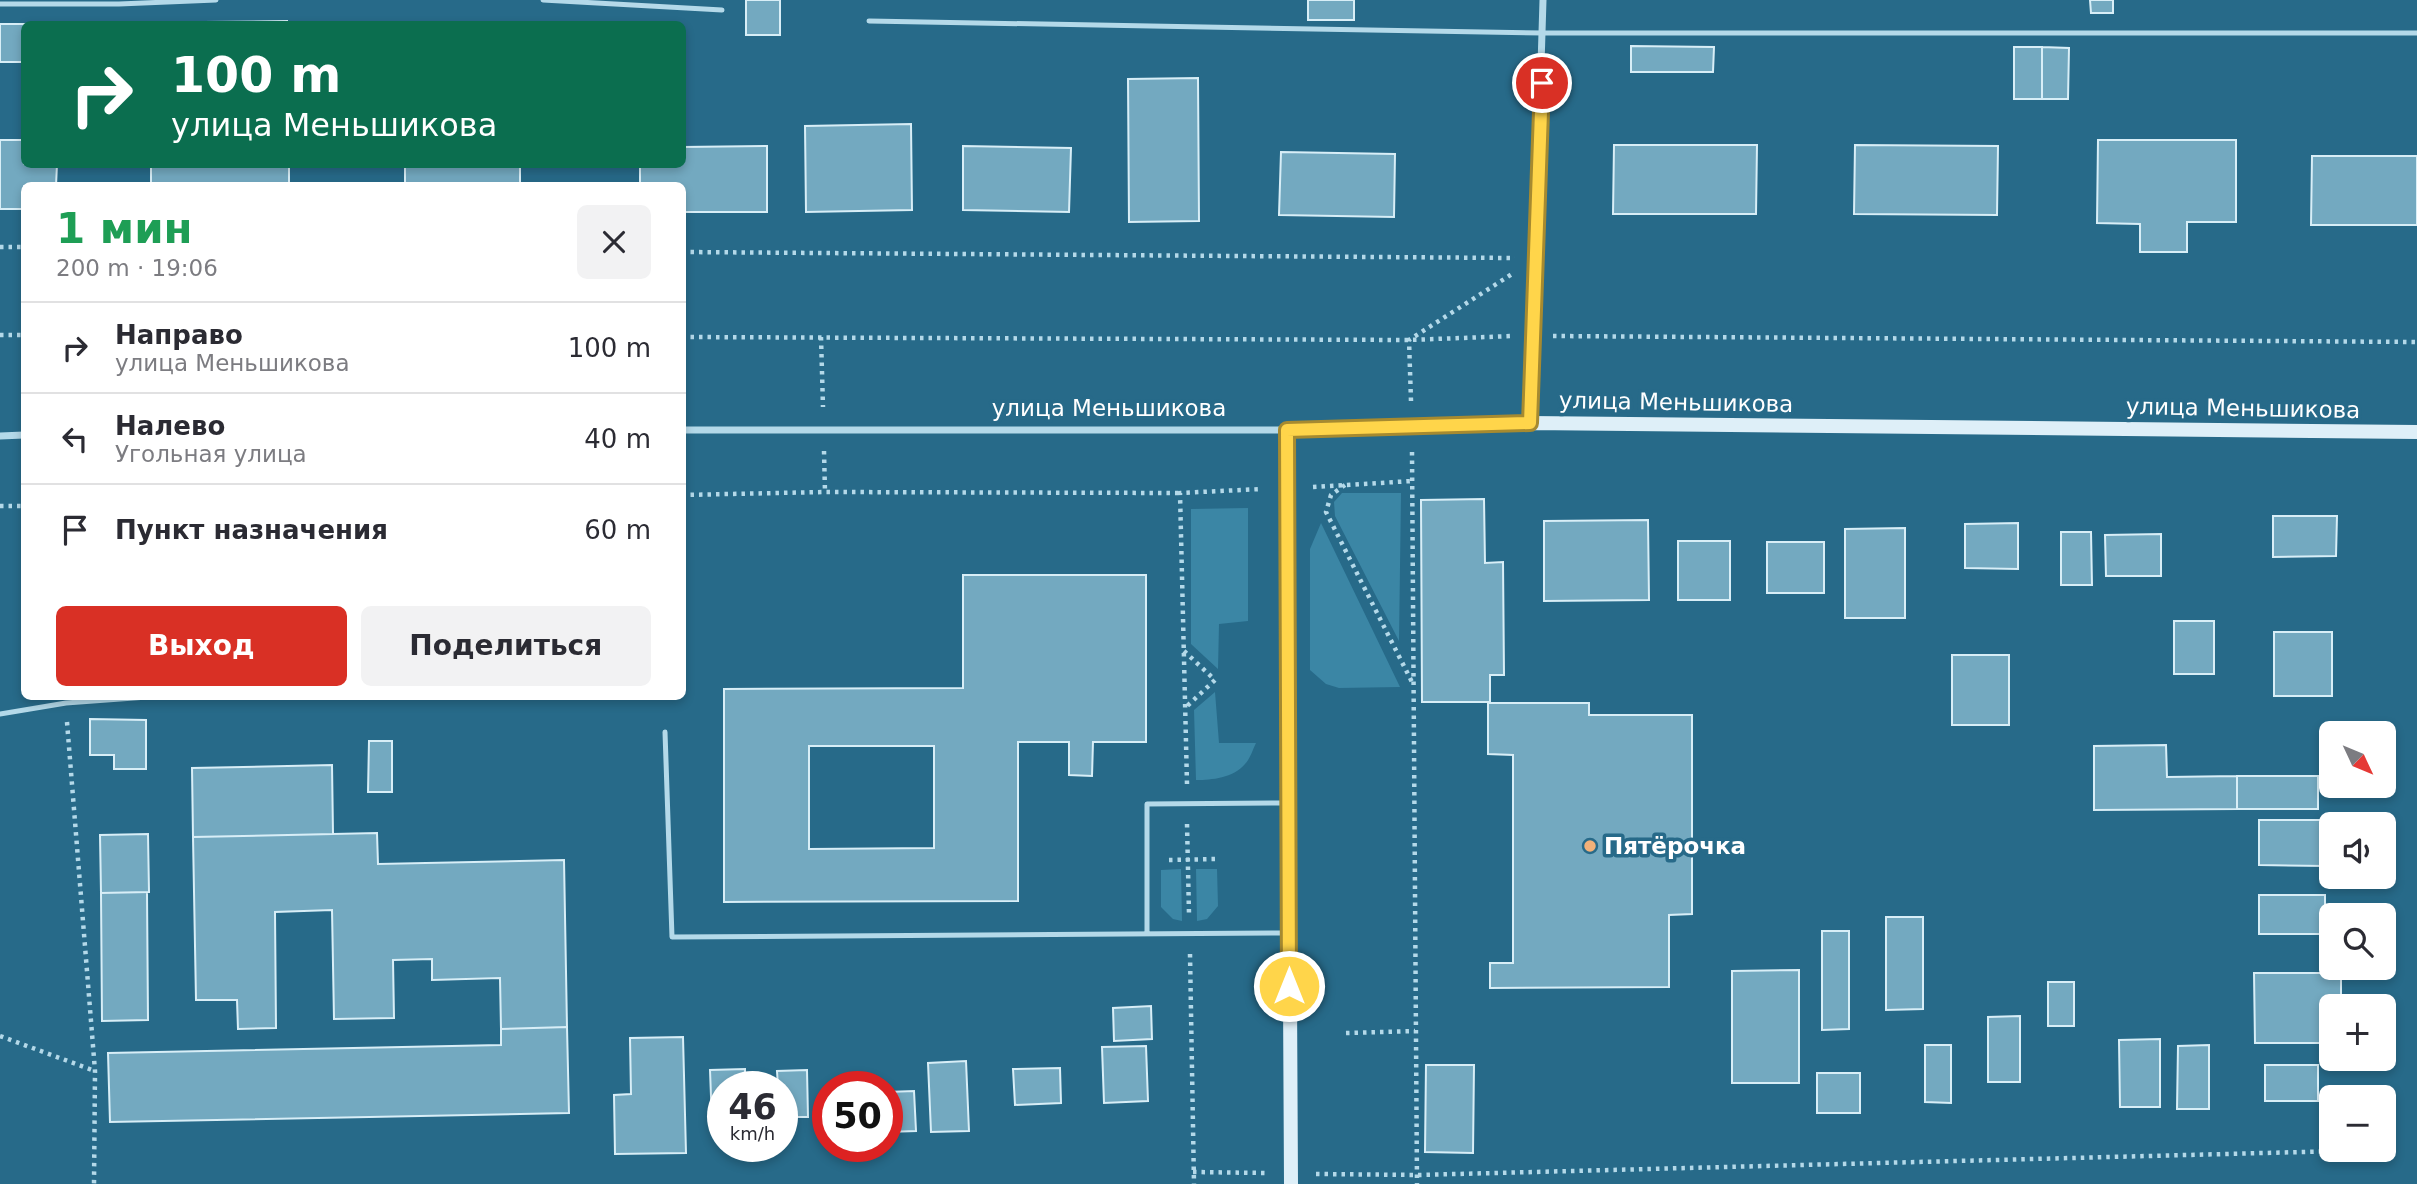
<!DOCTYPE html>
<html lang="ru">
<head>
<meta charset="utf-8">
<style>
	:root { --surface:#fff; --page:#f2f2f3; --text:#2b2b33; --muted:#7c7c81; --line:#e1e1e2; --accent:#d93025 }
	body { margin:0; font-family:"DejaVu Sans",sans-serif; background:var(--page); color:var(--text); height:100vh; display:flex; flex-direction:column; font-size:26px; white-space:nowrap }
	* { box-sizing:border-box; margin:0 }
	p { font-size:23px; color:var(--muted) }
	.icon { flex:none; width:38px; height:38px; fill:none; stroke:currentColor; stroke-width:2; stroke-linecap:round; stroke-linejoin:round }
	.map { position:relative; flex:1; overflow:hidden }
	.drawer { position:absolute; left:21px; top:182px; width:665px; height:518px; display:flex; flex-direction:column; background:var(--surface); border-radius:10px; box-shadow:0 4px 10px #0003 }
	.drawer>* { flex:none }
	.guide { position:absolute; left:21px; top:21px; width:665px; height:147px; border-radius:10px; box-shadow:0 4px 10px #0003; background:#0b6e4f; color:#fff; overflow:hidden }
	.needle { width:46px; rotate:134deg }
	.buttons { position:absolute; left:2319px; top:721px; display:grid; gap:14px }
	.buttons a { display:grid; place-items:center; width:77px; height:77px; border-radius:10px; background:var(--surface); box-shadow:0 4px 10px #0003; font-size:35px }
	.speed { position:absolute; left:707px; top:1071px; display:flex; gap:14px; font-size:35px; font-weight:700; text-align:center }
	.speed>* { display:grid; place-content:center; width:91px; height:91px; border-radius:50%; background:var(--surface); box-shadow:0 4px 10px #0003; line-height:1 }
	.speed small { font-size:18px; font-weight:400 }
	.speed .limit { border:10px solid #d22; background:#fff; color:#111 }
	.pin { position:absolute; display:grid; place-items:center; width:60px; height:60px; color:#fff; margin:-30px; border:4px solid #fff; border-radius:50%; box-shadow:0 2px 7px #0007 }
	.me { position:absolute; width:77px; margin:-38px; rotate:0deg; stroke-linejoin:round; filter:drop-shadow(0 0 5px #0008) }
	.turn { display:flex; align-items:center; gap:24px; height:147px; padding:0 35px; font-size:32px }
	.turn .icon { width:91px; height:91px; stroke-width:2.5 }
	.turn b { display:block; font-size:49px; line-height:60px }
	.round { display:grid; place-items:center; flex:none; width:74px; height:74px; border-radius:10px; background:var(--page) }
	.summary { display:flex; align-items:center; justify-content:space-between; height:119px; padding:0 35px }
	h1 { font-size:42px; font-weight:800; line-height:52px; color:#1e9e55 }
	.primary-button { display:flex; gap:14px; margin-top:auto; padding:14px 35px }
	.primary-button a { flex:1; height:80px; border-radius:10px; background:var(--accent); color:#fff; font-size:28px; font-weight:800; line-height:80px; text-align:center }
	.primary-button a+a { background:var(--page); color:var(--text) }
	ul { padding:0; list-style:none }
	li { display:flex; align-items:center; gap:21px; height:91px; padding:0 35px; border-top:2px solid var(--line) }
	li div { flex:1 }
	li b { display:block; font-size:26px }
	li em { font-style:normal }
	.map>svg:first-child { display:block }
</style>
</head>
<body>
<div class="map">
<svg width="2417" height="1184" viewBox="0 0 2417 1184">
	<rect width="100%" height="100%" fill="#276a89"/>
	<path fill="#3b86a5" d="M1342 493H1401L1399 641 1335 516 1334 502Z
		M1248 508V621L1219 624 1218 669 1191 644V509Z
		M1321 523 1400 687 1339 688 1326 684 1310 670V549Z
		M1215 692 1219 743H1256C1253 749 1250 759 1245 764 1233 778 1212 780 1196 780L1194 710Z
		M1181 869 1182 921 1173 919 1161 907V870Z
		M1196 869H1217L1218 906 1207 919 1197 921Z"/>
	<path fill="#73a9c0" stroke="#d8eef7" stroke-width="2" fill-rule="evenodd" d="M746 0H780V35H746Z
		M1308 0H1354V20H1308Z
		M2090 0H2113V13H2091Z
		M287 21V24H205V22Z
		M0 24H33H24V62H0Z
		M1631 46 1714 47 1713 72H1631Z
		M2014 47H2042V99H2014Z
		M2042 47 2069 48 2068 99H2042Z
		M1198 78 1199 221 1129 222 1128 79Z
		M911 124 912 210 806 212 805 126Z
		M0 140H24V164H57L56 186H24V209H0Z
		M2098 140H2236V222H2187V252H2140V224L2097 223Z
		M1614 145H1757L1756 214H1613Z
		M1855 145 1998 146 1997 215 1854 214Z
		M767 146V212H682V186H640V164H682V147Z
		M963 146 1071 148 1069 212 963 210Z
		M1281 152 1395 154 1394 217 1279 215Z
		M2312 156H2417V225H2311Z
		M151 164H289V186H151Z
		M405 164H520V186H405Z
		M1484 499 1485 563 1503 562 1504 675H1490V702H1422L1421 500Z
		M2273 516H2337L2336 556 2273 557Z
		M1648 520 1649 600 1544 601V521Z
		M2018 523V569L1965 568V524Z
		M1905 528V618H1845V529Z
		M2061 532H2091L2092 585H2061Z
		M2161 534V576H2106L2105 535Z
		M1678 541H1730V600H1678Z
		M1767 542H1824V593H1767Z
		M963 575H1146V742H1093L1092 776 1069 775V742H1018V901L724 902V689L963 688ZM809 746H934V848L809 849Z
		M2174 621H2214V674H2174Z
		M2274 632H2332V696H2274Z
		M1952 655H2009V725H1952Z
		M1488 703H1589V715H1692V914L1669 915V987L1490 988V963H1513V755L1488 754Z
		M90 719 146 720V769H114V755H90Z
		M369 741H392V792H368Z
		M2166 745 2167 777 2237 776V809L2094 810V746Z
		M332 765 333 834 193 837 192 768Z
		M2237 776H2318V809H2237Z
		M2259 820H2324L2325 866 2259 865Z
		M377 833 378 864 564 860 567 1027 501 1029 500 978 432 980V959L393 960 394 1018 334 1019 332 910 275 912 276 1028 238 1029 237 1000H196L193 837Z
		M148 834 149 892 101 893 100 835Z
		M147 892 148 1020 102 1021 101 893Z
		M2259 895H2325V934H2259Z
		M1886 917H1923V1009L1886 1010Z
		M1822 931H1849V1029L1822 1030Z
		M1799 970V1083H1732V971Z
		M2254 973H2341V1006H2331V1043H2255Z
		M2048 982H2074V1026H2048Z
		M1151 1006 1152 1039 1114 1041 1113 1008Z
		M2020 1016V1082H1988V1017Z
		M567 1027 569 1113 110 1122 108 1053 501 1045V1029Z
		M683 1037 686 1153 615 1154 614 1095 631 1094 630 1038Z
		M2160 1039V1107H2120L2119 1040Z
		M1925 1045H1951V1103L1925 1102Z
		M2209 1045V1109H2177L2178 1046Z
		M1146 1046 1148 1101 1104 1103 1102 1047Z
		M966 1061 969 1131 931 1132 928 1063Z
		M1426 1065H1474L1473 1153 1425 1152Z
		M2265 1065H2318V1101H2265Z
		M1060 1068 1061 1103 1015 1105 1013 1069Z
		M745 1069V1087H723V1122L712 1123 710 1070Z
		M807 1070 808 1117H782V1087H778L777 1071Z
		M1817 1073H1860V1113H1817Z
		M914 1091 916 1131 887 1132V1092Z"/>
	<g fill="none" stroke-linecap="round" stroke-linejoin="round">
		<path stroke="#b4d9e9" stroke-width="4.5" stroke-dasharray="3.5 5" stroke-linecap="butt" d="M0 247H24
			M682 252 1515 258
			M0 335H24
			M1553 336 2417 342
			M682 337 1409 340 1513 336
			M821 337 823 407
			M1411 401 1409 340 1512 274
			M824 451 825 492
			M1412 452 1417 1184
			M1345 485 1331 495 1326 512 1412 682
			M1313 487 1412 481
			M682 495 825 492 1180 493
			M0 506H24
			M1184 651 1215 680 1185 708
			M67 722 95 1071 94 1184
			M1187 784 1180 493 1262 489
			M1187 824 1189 914
			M1169 860 1216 859
			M1190 954 1194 1184
			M1346 1033 1415 1031
			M0 1036 95 1071
			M1193 1172 1266 1173
			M1316 1174 1418 1175 2379 1150"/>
		<path stroke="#b4d9e9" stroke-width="5" d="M543 0 722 10
			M0 4H119L216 0
			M869 21 1543 33H2417
			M0 714 66 703 161 696
			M665 732 672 937 1289 933
			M1147 934V804L1287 803"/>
		<path stroke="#b4d9e9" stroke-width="7" d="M1530 423 1543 0
			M682 430H1287
			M0 436 24 435"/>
		<path stroke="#deeff8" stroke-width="14" d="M1291 1184 1287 430 1530 423 2417 432"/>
	</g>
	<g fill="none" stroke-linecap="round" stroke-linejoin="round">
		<defs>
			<path id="route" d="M1289 986 1287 430 1530 423 1542 83"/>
		</defs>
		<use href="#route" stroke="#a68a30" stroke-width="18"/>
		<use href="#route" stroke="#ffd54a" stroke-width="12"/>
	</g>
	<circle fill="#f2b179" stroke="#276a89" stroke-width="2.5" cx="1590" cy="846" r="7"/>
	<g text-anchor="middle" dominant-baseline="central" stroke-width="7" stroke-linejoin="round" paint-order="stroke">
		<g font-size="23" fill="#fff" stroke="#276a89">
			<text transform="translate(1676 402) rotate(1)">улица Меньшикова</text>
			<text x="1109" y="408">улица Меньшикова</text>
			<text transform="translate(2243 408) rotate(1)">улица Меньшикова</text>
		</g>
		<g font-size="23" font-weight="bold" fill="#fff" stroke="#276a89" text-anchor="start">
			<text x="1604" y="846">Пятёрочка</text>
		</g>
	</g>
</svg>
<div class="buttons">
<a><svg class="needle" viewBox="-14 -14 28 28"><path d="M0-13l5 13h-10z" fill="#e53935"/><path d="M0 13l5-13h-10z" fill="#7c7c81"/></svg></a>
<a><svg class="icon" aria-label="sound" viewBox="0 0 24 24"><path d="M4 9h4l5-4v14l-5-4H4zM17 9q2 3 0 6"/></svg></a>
<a><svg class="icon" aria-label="search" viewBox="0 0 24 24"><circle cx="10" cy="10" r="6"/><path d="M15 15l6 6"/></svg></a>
<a>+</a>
<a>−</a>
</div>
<div class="speed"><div>46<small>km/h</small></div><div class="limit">50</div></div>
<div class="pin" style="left:1542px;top:83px;background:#d93025"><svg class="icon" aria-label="arrive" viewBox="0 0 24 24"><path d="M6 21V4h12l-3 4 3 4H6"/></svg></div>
<svg class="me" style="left:1289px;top:986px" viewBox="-20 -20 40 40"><circle r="17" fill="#ffd54a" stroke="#fff" stroke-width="3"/><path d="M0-11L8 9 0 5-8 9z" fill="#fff"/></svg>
<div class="guide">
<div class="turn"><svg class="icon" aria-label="right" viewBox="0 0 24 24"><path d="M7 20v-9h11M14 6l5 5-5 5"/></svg><div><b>100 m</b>улица Меньшикова</div></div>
</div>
<section class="drawer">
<div class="summary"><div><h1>1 мин</h1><p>200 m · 19:06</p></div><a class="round"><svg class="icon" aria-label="close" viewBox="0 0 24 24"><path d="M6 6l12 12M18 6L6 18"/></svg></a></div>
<ul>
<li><svg class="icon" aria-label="right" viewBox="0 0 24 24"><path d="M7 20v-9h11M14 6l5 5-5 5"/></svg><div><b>Направо</b><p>улица Меньшикова</p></div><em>100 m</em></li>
<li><svg class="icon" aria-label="left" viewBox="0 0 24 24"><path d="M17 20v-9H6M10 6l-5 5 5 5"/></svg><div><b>Налево</b><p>Угольная улица</p></div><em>40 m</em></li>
<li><svg class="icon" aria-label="arrive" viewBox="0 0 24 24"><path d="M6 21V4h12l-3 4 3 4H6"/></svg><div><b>Пункт назначения</b></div><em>60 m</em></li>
</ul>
<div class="primary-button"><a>Выход</a><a>Поделиться</a></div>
</section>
</div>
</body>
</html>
